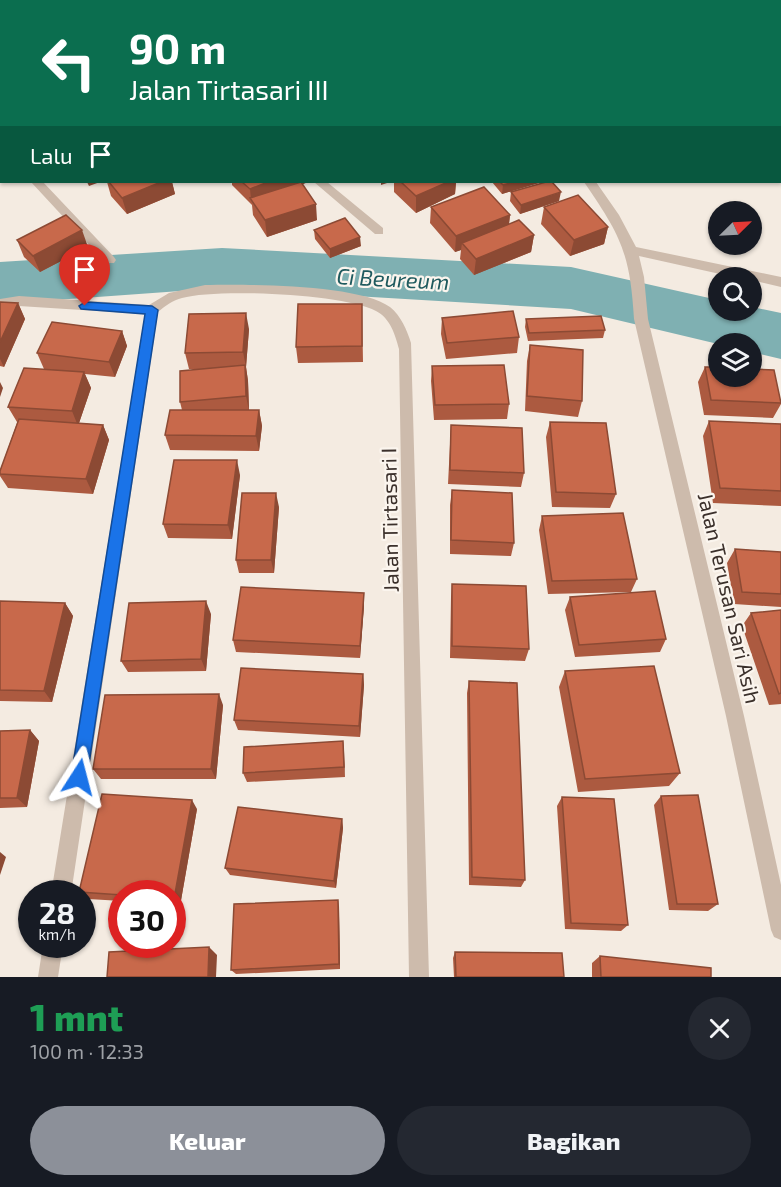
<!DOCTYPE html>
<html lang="id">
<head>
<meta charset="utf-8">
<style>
	:root { --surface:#171b24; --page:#242831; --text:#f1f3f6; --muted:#9ea1a6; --accent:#8c9099 }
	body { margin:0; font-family:"Exo 2",sans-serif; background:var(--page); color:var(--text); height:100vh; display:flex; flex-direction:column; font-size:22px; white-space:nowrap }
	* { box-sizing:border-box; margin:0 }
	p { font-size:20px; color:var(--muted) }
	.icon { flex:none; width:33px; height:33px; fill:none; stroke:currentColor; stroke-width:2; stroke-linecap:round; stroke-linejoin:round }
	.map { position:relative; height:977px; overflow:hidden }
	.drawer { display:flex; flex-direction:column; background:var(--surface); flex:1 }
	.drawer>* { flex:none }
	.banner { position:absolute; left:0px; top:0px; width:782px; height:183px; box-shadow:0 2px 4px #0004; background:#0b6e4f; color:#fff; overflow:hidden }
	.needle { width:39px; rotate:66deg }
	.tools { position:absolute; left:708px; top:201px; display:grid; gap:12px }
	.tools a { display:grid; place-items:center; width:54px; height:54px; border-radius:50%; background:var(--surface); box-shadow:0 2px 4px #0004; font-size:30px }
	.speed { position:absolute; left:18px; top:880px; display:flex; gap:12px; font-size:30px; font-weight:700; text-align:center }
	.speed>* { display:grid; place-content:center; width:78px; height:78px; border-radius:50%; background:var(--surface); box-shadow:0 2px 4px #0004; line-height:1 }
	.speed small { font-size:15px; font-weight:400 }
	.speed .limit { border:9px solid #d22; background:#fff; color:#111 }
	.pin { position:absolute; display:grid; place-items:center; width:51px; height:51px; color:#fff; margin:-62px -26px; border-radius:50% 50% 50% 0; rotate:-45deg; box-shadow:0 0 6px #0007 }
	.pin .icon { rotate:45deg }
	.me { position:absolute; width:66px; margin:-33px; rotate:9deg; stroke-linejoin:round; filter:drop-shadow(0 0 4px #0008) }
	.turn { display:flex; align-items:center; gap:21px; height:126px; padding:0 30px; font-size:27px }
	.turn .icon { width:78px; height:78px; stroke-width:2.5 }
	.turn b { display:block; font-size:42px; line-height:51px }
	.then { display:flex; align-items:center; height:57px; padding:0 30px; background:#0003; gap:12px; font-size:22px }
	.round { display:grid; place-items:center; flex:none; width:63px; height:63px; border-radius:32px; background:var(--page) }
	.head { display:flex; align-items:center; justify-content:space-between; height:102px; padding:0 30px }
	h1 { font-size:36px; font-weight:800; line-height:45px; color:#1e9e55 }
	.primary-button { display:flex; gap:12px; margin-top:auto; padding:12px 30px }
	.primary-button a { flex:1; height:69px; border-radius:36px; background:var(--accent); color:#fff; font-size:24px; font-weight:800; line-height:69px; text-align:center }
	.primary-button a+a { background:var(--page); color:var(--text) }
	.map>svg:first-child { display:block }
</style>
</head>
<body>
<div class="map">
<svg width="781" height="977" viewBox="0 0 781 977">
	<rect width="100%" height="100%" fill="#f4ebe1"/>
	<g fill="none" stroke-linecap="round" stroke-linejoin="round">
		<path fill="#7fb0b2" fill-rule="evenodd" d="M222 248 571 267 718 300V310H752V307L781 313V359L752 352V344H718L571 309 222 288 0 304V262Z"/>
		<path fill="#cdbbac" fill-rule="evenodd" d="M181 0H191V2H181Z
			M0 45H2V57H0Z
			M0 147 2 148V155H0Z
			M31 182H43L114 257 116 260 114 263H106Z
			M314 182H327L383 228V234H375Z
			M584 182H596L619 215 636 247 781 277V287L752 280V278H738L639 256 644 277 648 319 744 716 781 885V940L774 937 771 930 726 716 634 319C630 253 621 236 584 182Z
			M205 285C245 284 360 284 390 307 401 316 407 330 411 343L429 977H409L399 349C395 334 390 318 376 311 344 294 217 288 182 298 173 300 165 306 158 312L71 894H51L145 314 19 306 0 309V299L19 296 149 305 169 293Z
			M43 945H63L58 977H38Z"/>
	</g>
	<path fill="#ac5a40" d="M655 0H781V85H780V2H655Z
		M107 182H172L175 194 127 214 111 196Z
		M232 182H308L302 184 317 220 267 237 253 215 252 205 232 185Z
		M394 182H456L455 194 416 213 394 192Z
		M492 182H542L502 194Z
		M511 192 559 201 520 214 510 201Z
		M431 207 510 215 509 224 534 235 531 252 474 275 460 259 461 250 455 252 430 223Z
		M544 207 608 227 604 244 570 256 541 224Z
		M314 230 361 246 330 258 315 239Z
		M17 240 88 247 40 272 24 257Z
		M0 302 18 303 25 319 4 367 0 366Z
		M362 304 363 362 298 363 296 347Z
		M442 318 519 337 517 353 446 359 441 334Z
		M526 319 605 330 603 338 528 341 525 327Z
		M249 329 246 367 248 381 249 410H259L262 426 259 451 170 450 165 435 182 410 180 402 201 369H189L185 353Z
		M122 331 127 346 115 377 85 374 91 388 79 423 103 425 109 440 93 494 8 488 0 476V471L17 423V422L8 407 53 370 44 369 37 353Z
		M530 345 582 401 578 417 525 411 527 361Z
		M432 366 509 404 507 419 434 420 431 381Z
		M705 367 781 400V404L773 418 704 415 698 382Z
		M709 421 781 424V506L713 503 703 436Z
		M550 422 616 494 610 508 552 507 546 437Z
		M451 425 524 473 521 487 448 484Z
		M240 475 232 539 168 538 163 524Z
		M452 490 514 543 511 556 450 554V505Z
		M279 507 274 573H239L236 560Z
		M542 516 637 579 631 592 548 594 539 530Z
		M735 549 781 552V607L734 604 727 563Z
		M452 584 529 649 525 661 450 658 451 597Z
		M364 593V606L360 658 236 652 233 640Z
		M570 597 666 639 660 652 575 657 565 610Z
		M0 601 65 603 73 616 52 702 0 701Z
		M781 610V704L769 705 742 626 751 613Z
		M211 614 206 671 128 672 121 661Z
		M565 671 680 773 669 786 578 792 559 687Z
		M363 674 364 685 360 737 238 730 234 720Z
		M469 681 525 880 521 887 469 885 467 693Z
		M223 705 216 779H101L93 769Z
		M30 730 39 741 27 807 0 808V731Z
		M343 741 345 777 247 782 243 773Z
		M661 796 718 904 708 911 669 910 654 805Z
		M562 797 628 925 621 931 565 929 557 806Z
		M197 809 180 906 172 905V894H122V901L88 899 82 895V894L79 892Z
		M342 819 343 828 336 888 230 875 225 868Z
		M339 906 340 969 236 974 231 970Z
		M455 952 564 977H454L453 958Z
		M600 956 711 977H592V963Z"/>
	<path fill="#8c4a34" d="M48 0H91L92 2H43Z
		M115 0H142L136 2H115Z
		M780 53H781V85H780Z
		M87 182H100L89 186Z
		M161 182H172L175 194 127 214 122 198Z
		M268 182H308L255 205 251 199 250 189Z
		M381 182H390L381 185Z
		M448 182H456L455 194 416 213V196Z
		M514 182H542L502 194 503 185Z
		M561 192 559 201 520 214 521 205Z
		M316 204 317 220 267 237 265 220Z
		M510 215 508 232 462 243 461 250 455 252 456 236Z
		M608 227 604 244 570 256 574 240Z
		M82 230 88 247 40 272 33 256Z
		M534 235 531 252 474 275 476 259Z
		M360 237 361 246 330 258V249Z
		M18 303 25 319 4 367 0 359V342Z
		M246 313 249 329 246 367 248 381 249 411 246 396V367L243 352Z
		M122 331 127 346 115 377 109 362Z
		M84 372 91 388 78 426 72 411Z
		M0 382 3 388 0 397Z
		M259 410 262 426 259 451 256 436Z
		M103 425 109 440 93 494 86 479Z
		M237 460 240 475 232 539 228 525Z
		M276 493 279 507 274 573 271 560Z
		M364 593V606L360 658V646Z
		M206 601 211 614 206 671 201 659Z
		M65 603 73 616 52 702 44 691Z
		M363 674 364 685 360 737 359 726Z
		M219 694 223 705 216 779 211 769Z
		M30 730 39 741 27 807 17 798Z
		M343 741 344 751 345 777 344 767Z
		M192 800 197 809 180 906 174 899Z
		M342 819 343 828 336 888 334 881Z
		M0 852 6 857 0 875Z
		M338 900 339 906 340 969 339 964Z
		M209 947 217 955 216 977H208Z"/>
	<path fill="#c8694b" stroke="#8c4a34" stroke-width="1.5" d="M61 0H93L94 2H56Z
		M205 0H269L270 2H205Z
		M297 0H344V2H297Z
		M358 0H398V2H357Z
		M674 0H761L763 2H676Z
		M780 16 781 17V53H780Z
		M109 182H161L122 198Z
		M242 182H268L250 189Z
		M301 182 316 204 265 220 250 198Z
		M401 182H448L416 196Z
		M500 182H514L503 185Z
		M546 182H552L561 192 521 205 511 192Z
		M484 187 510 215 456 236 431 207Z
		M578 195 608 227 574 240 544 207Z
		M66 215 82 230 33 256 17 240Z
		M345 218 360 237 330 249 314 230Z
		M519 220 534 235 476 259 462 243Z
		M0 302 18 303 0 342Z
		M298 304H362V346L296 347Z
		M513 311 519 337 447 343 442 318Z
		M246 313 243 352 185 353 189 314Z
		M601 316 605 330 529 333 526 319Z
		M52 322 122 331 109 362 37 353Z
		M530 345 583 350 582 401 527 396Z
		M245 365 246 396 180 402V371Z
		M504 365 509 404 435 405 432 366Z
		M705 367H718V376H752V369L774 370 781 403 711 400Z
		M24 368 84 372 72 411 8 407Z
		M170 410H259L256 436 165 435Z
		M19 419 103 425 86 479 0 474V471Z
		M709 421 781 424V491L720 488Z
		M550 422 606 423 616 494 556 492Z
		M451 425 522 428 524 473 450 470Z
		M174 460H237L228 525 163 524Z
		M452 490 512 493 514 543 451 540Z
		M242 493H276L271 560H236Z
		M623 513 637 579 552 581 542 516Z
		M735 549 781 552V594L742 592Z
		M452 584 526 586 529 649 452 646Z
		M241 587 364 593 360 646 233 640Z
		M655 591 666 639 579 645 570 597Z
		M0 601 65 603 44 691 0 690Z
		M206 601 201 659 121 661 129 603Z
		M781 610V693L779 694 751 613Z
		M654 666 680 773 585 779 565 671Z
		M241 668 363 674 359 726 234 720Z
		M469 681 517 683 525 880 472 877Z
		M219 694 211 769H93L105 695Z
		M30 730 17 798H0V731Z
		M343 741 344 767 243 773 244 747Z
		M102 794 192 800 174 899H172V894H122V895L79 892Z
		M698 795 718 904H677L661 796Z
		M562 797 614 799 628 925 571 923Z
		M238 807 342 819 334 881 225 868Z
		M338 900 339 964 231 970 234 904Z
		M209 947 208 977H107L109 952Z
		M455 952 562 953 564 977H456Z
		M600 956 711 968V977H601Z"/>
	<path fill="#1a73e8" stroke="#114b97" stroke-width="1.5" d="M85 302 152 306 158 310 87 777 85 783 79 786 73 783 71 777 145 314 81 309 79 306Z"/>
	<g text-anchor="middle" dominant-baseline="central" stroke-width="4.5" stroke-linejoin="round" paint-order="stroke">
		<g font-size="21" fill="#3b302b" stroke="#fbf5ee">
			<text transform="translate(389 520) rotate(-91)">Jalan Tirtasari I</text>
			<text transform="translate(730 598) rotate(77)">Jalan Terusan Sari Asih</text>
		</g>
		<g font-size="22" font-style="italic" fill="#1f5a5e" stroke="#fbf5ee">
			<text transform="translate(393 278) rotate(3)">Ci Beureum</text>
		</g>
	</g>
</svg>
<div class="tools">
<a><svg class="needle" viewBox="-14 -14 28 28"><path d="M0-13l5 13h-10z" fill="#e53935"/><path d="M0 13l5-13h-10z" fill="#9ea1a6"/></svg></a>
<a><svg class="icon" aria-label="search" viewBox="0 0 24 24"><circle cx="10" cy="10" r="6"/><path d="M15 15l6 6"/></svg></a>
<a><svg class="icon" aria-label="layers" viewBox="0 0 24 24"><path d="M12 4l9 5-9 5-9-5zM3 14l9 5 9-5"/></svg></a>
</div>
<div class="speed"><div>28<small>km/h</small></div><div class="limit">30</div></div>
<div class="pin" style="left:85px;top:306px;background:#d93025"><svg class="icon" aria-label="arrive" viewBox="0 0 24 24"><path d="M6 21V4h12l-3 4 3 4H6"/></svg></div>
<svg class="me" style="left:79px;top:777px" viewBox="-20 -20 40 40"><path d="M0-17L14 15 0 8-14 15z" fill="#1a73e8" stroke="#fff" stroke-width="4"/></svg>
<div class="banner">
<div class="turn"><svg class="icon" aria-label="left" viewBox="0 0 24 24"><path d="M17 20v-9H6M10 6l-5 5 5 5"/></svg><div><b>90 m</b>Jalan Tirtasari III</div></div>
<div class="then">Lalu<svg class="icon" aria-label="arrive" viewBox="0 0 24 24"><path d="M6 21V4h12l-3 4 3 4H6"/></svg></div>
</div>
</div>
<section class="drawer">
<div class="head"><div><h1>1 mnt</h1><p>100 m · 12:33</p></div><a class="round"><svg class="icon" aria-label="close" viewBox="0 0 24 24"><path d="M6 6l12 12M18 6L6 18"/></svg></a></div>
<div class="primary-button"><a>Keluar</a><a>Bagikan</a></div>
</section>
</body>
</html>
